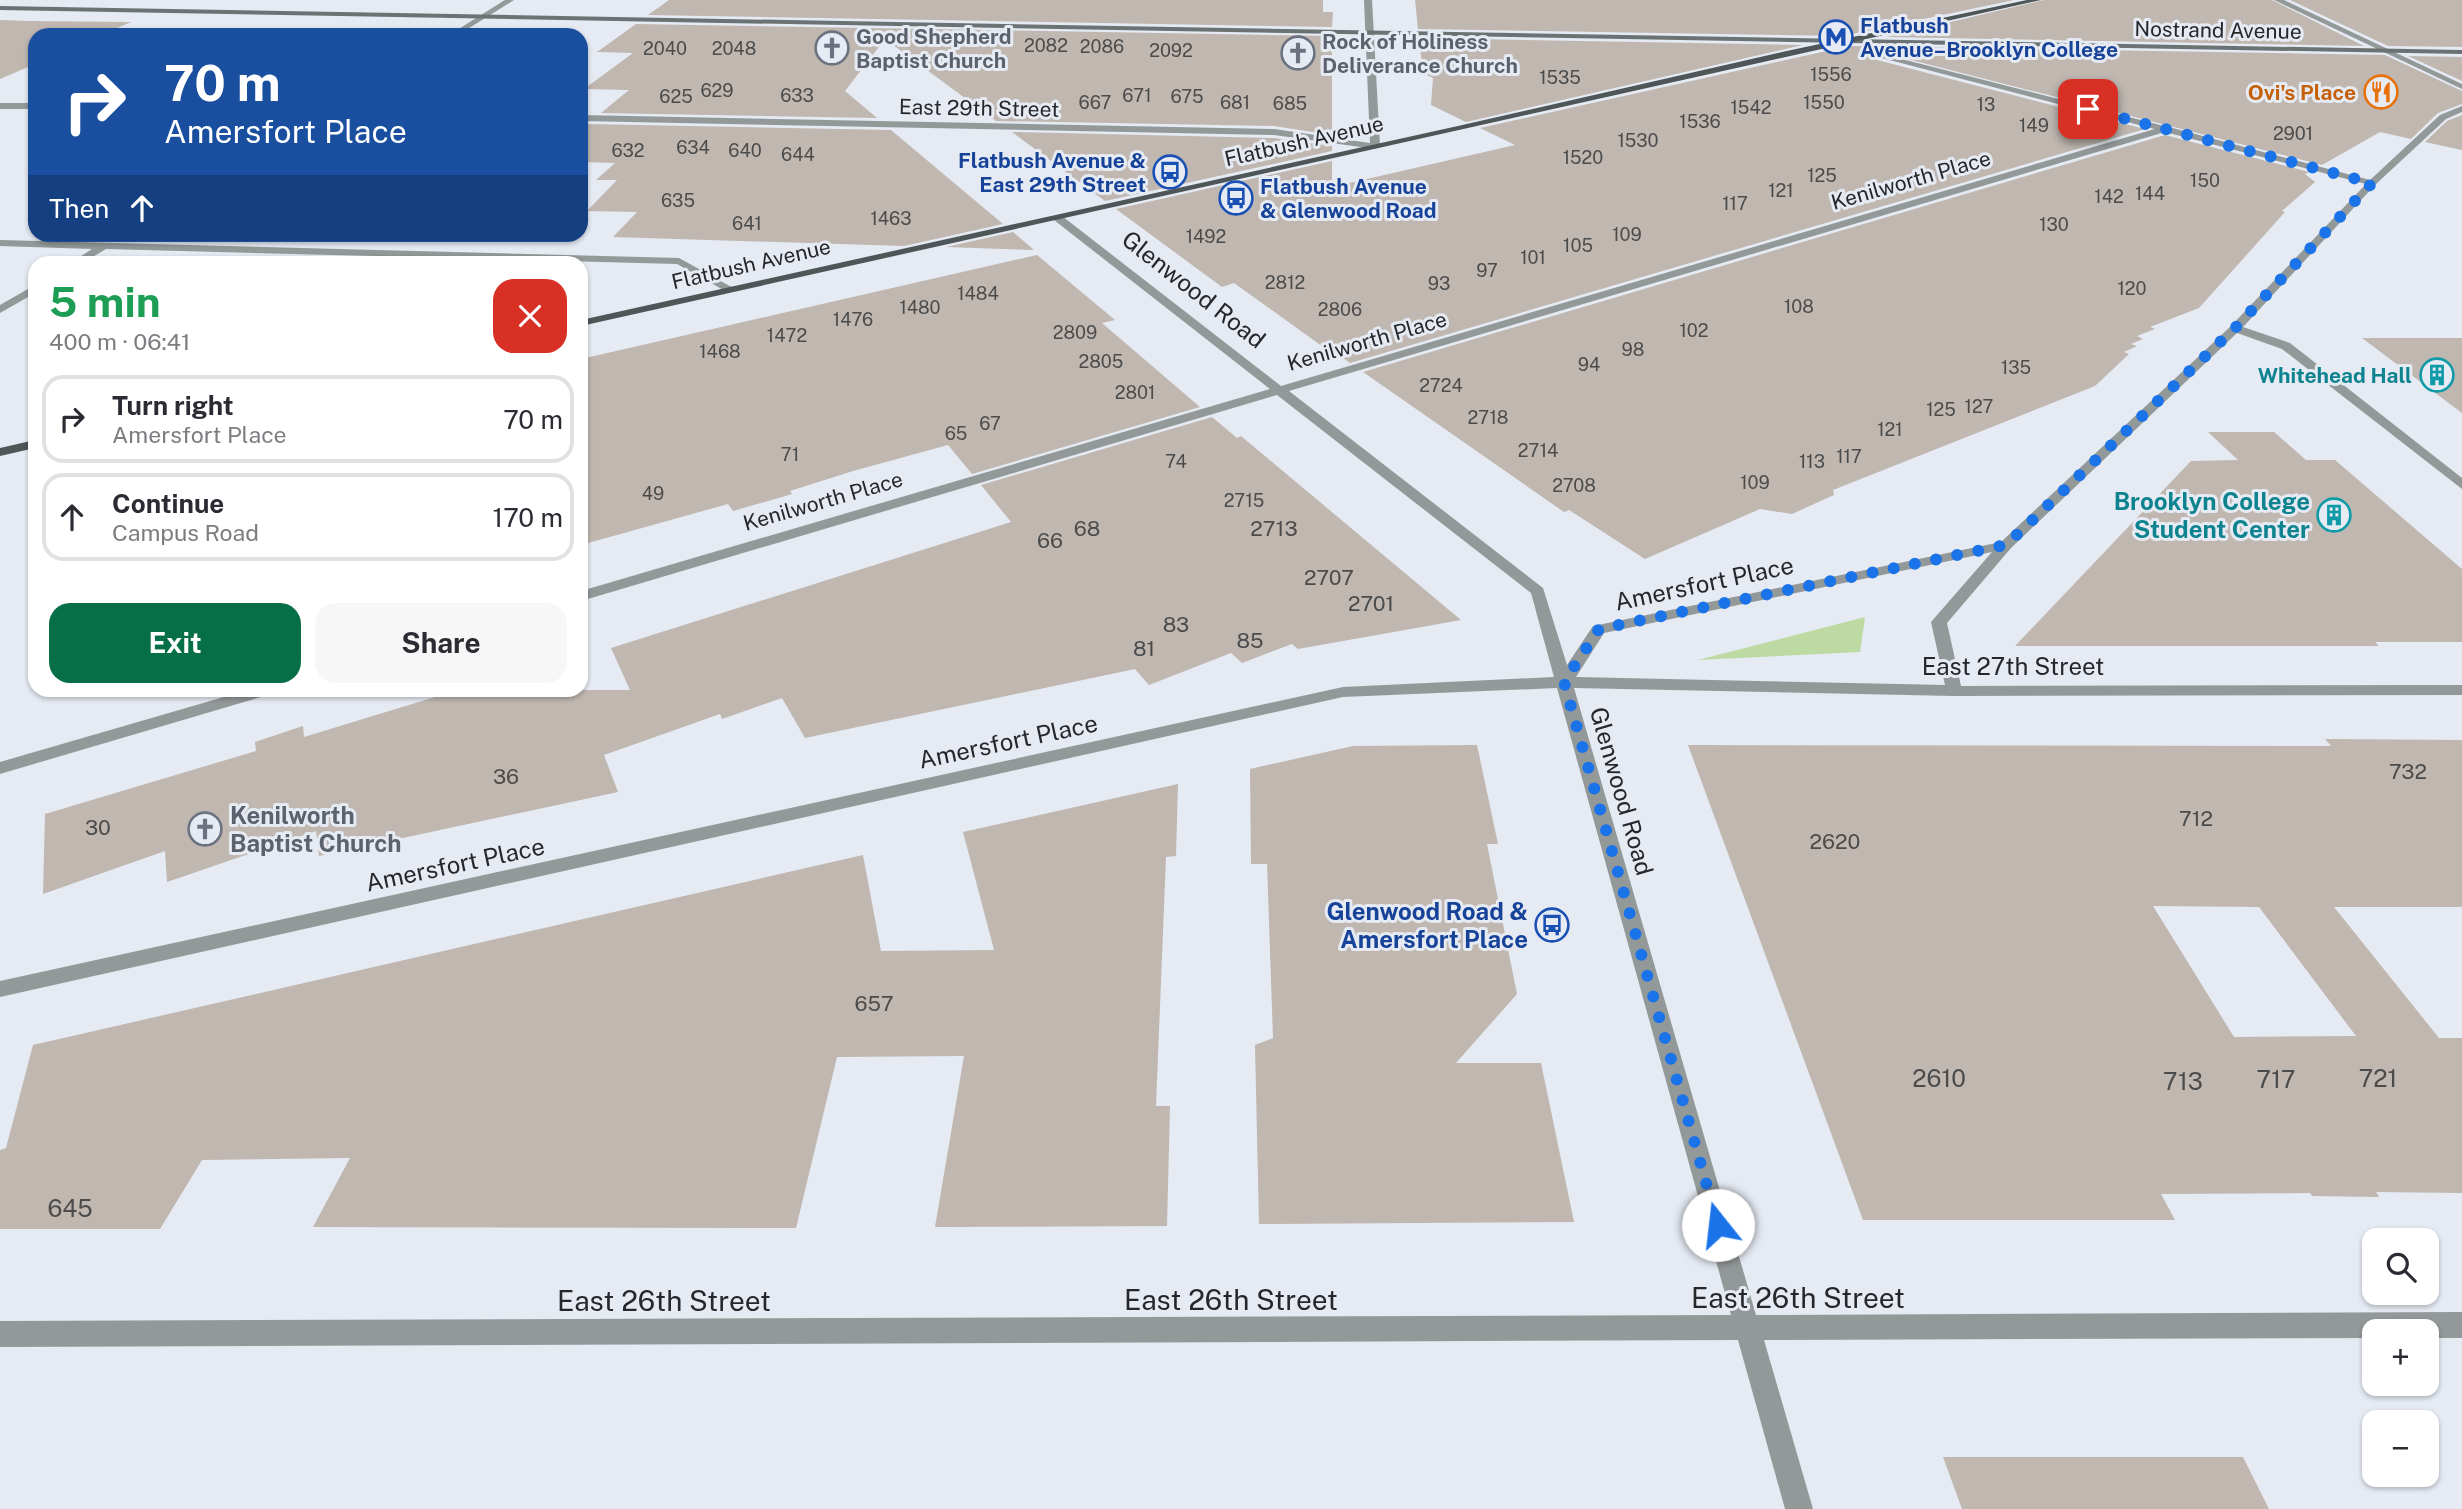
<!DOCTYPE html>
<html lang="en">
<head>
<meta charset="utf-8">
<style>
	:root { --surface:#fff; --page:#f7f7f7; --text:#2b2b33; --muted:#7c7c81; --line:#e1e1e2; --accent:#076f47 }
	body { margin:0; font-family:"Public Sans",sans-serif; background:var(--page); color:var(--text); height:100vh; display:flex; flex-direction:column; font-size:26px; white-space:nowrap }
	* { box-sizing:border-box; margin:0 }
	p { font-size:23px; color:var(--muted) }
	.icon { flex:none; width:38px; height:38px; fill:none; stroke:currentColor; stroke-width:2; stroke-linecap:round; stroke-linejoin:round }
	.map { position:relative; flex:1; overflow:hidden }
	.drawer { position:absolute; left:28px; top:256px; width:560px; height:441px; display:flex; flex-direction:column; background:var(--surface); border-radius:21px; box-shadow:0 2px 5px #0004 }
	.drawer>* { flex:none }
	.hud { position:absolute; left:28px; top:28px; width:560px; height:214px; border-radius:21px; box-shadow:0 2px 5px #0004; background:#1a4fa0; color:#fff; overflow:hidden }
	.tools { position:absolute; left:2362px; top:1228px; display:grid; gap:14px }
	.tools a { display:grid; place-items:center; width:77px; height:77px; border-radius:14px; background:var(--surface); box-shadow:0 2px 5px #0004; font-size:35px }
	.pin { position:absolute; display:grid; place-items:center; width:60px; height:60px; color:#fff; margin:-30px; border-radius:14px; box-shadow:0 4px 10px #0006 }
	.me { position:absolute; width:77px; margin:-38px; rotate:344deg; stroke-linejoin:round; filter:drop-shadow(0 0 5px #0008) }
	.turn { display:flex; align-items:center; gap:24px; height:147px; padding:0 21px; font-size:32px }
	.turn .icon { width:91px; height:91px; stroke-width:2.5 }
	.turn b { display:block; font-size:49px; line-height:60px }
	.then { display:flex; align-items:center; height:66px; padding:0 21px; background:#0003; gap:14px; font-size:26px }
	.round { display:grid; place-items:center; flex:none; width:74px; height:74px; border-radius:21px; background:var(--page) }
	.overview { display:flex; align-items:center; justify-content:space-between; height:119px; padding:0 21px }
	h1 { font-size:42px; font-weight:700; line-height:52px; color:#1e9e55 }
	.button { display:flex; gap:14px; margin-top:auto; padding:14px 21px }
	.button a { flex:1; height:80px; border-radius:21px; background:var(--accent); color:#fff; font-size:28px; font-weight:700; line-height:80px; text-align:center }
	.button a+a { background:var(--page); color:var(--text) }
	ul { padding:0; list-style:none }
	li { display:flex; align-items:center; gap:21px; height:88px; margin:0 14px 10px; padding:0 7px; border:4px solid var(--line); border-radius:21px }
	li div { flex:1 }
	li b { display:block; font-size:26px }
	li em { font-style:normal }
	.map>svg:first-child { display:block }
</style>
</head>
<body>
<div class="map">
<svg width="2462" height="1509" viewBox="0 0 2462 1509">
	<rect width="100%" height="100%" fill="#e5eaf3"/>
	<path fill="#bcdaa2" d="M1865 617 1860 652 1698 660Z"/>
	<path fill="#bfb7b0" fill-rule="evenodd" d="M669 0H1323V12H1333L1332 27 648 15Z
		M1415 0H2014L1843 36 1418 29Z
		M2044 0H2272L2364 46 1887 37Z
		M2290 0H2462V47L2388 46Z
		M0 20 29 21 131 22 101 35H35V64L0 79Z
		M636 24 1332 36V135L1274 126 996 121 885 39 845 91 877 118 601 113 629 90 584 89 633 53 597 52Z
		M1419 38 1803 45 1466 122 1431 105 1433 78 1423 73Z
		M1849 46 2385 55 2462 91V104L2438 113 2411 139 2380 132 2322 165 1876 51 1877 60 2145 129 1350 363 1329 348 1326 349 1234 283 1222 287 1116 209 1332 161V187L1515 145 1480 128Z
		M2408 56 2462 57V81Z
		M2462 115V150L2425 142 2447 121Z
		M588 124 891 130 1003 224 904 246 613 237 637 212 587 211 617 180H596L615 163 581 162V130Z
		M1012 132 1274 138 1332 146V151L1105 201Z
		M2165 135 2309 172 2305 174 2315 182 2282 211 2285 212 2199 308 2150 327 2155 329 2137 336 2143 339 2131 344 2137 346 2124 352 2129 354 2095 386 1833 490 1834 495 1792 514 1760 509 1645 559 1569 510 1564 512 1363 372Z
		M1013 232 1034 250 946 247Z
		M1037 255 1115 320 1102 323 1200 407 972 474 948 445 853 471 790 491 792 494 733 511 728 504 581 545V359Z
		M2362 338H2462V413Z
		M1212 417 1237 438 1241 436 1461 620 1298 649 1292 644 1242 663 1231 653 1149 685 1135 669 805 738 782 698 722 719 720 714 604 755 618 792 319 856 316 831 167 882 165 851 43 894 45 814 256 751 255 742 303 726 304 737 458 690H630L611 648 1011 522 981 485Z
		M2208 432H2274L2306 460H2335L2462 569V642H2375L2379 646H2015L2191 461 2238 460Z
		M2325 739 2462 740V907H2334L2439 1038H2462V1193L2376 1192 2379 1197 2312 1196 2310 1193 2161 1194 2175 1220H1863L1688 745 2331 746ZM2153 906 2259 907 2356 1036 2234 1037Z
		M1477 745 1498 844H1487L1517 994 1456 1063H1541L1574 1222 1259 1224 1255 1045 1273 1038 1267 864H1251L1250 769 1353 746Z
		M1178 784 1176 856 1166 857 1156 1106H1170L1167 1226 935 1227 964 1056 837 1057 796 1228 313 1227 350 1158 202 1160 160 1229H0V1150L6 1148 33 1045 863 855 881 951 994 950 963 832Z
		M1943 1457H2243L2269 1509H1962Z"/>
	<g fill="none" stroke-linecap="round" stroke-linejoin="round">
		<path fill="#939899" fill-rule="evenodd" d="M1878 53 2168 127 2169 129 2162 131 1878 57Z"/>
		<path fill="#939899" fill-rule="evenodd" d="M505 0H514L458 35H449Z
			M1364 0H1372L1380 146 1375 149 1274 135 581 121V115L1274 129 1370 143Z
			M2274 0H2284L2462 84V89Z
			M0 103H35V109H0Z
			M2462 106V112L2446 119 2375 185 2243 327 2290 343 2462 478V489L2282 349 2237 333 2011 548 1947 623 1961 686 2462 685V695L1954 696 1574 688 1756 1315 2462 1312V1338H2427V1332H2375V1338L1764 1340 1813 1509H1785L1738 1340 0 1347V1321L1731 1315 1557 688 1343 697 0 997V981L1343 687 1554 677 1531 593 1277 395 581 601V591L1270 389 1054 220V216H1062L1281 386 2165 126 2370 180 2440 115ZM2165 132 2366 184 2231 326 2001 542 1593 626 1567 665 1543 588 1289 391ZM1992 552 1931 622 1945 685 1576 677 1604 633Z
			M0 240 679 258 737 290 727 292 677 264 106 249 84 262H72L92 249 0 246Z
			M35 285V293L0 313V305Z
			M248 690H273L271 694 0 774V762Z"/>
		<path fill="#6a7273" fill-rule="evenodd" d="M0 6 2462 50V54L0 10Z"/>
		<path fill="#4e5657" fill-rule="evenodd" d="M2027 0H2041L581 326V320L1458 126 1782 52Z
			M35 440V448L0 456V448Z"/>
	</g>
	<g fill="none" stroke-linecap="round" stroke-linejoin="round">
		<path stroke="#1a73e8" stroke-width="12" stroke-dasharray="0 21.6" d="M1718 1225 1564 682 1599 629 2006 545 2235 328 2372 183 2088 109"/>
	</g>
	<defs>
		<symbol id="metro-ring" viewBox="-11 -11 22 22"><circle r="9.5" fill="#e5eaf3" stroke="#1a4fb4" stroke-width="1.5"/><path d="M-5.5 5V-5H-3L0 0L3-5H5.5V5H3V-.5L0 4L-3-.5V5Z" fill="#1a4fb4"/></symbol>
		<symbol id="church-ring" viewBox="-11 -11 22 22"><circle r="9.5" fill="#e5eaf3" stroke="#6b7280" stroke-width="1.5"/><path d="M-1.2-6h2.4v3.5h3.3v2.4h-3.3V6h-2.4V-.1h-3.3v-2.4h3.3Z" fill="#6b7280"/></symbol>
		<symbol id="restaurant-ring" viewBox="-11 -11 22 22"><circle r="9.5" fill="#e5eaf3" stroke="#e8710a" stroke-width="1.5"/><path d="M-5-6h1v4h1v-4h1v4h1v-4h1v5L-1.5 .5V6h-2V.5L-5-1ZM5-6V6H3V1.5H1.5Q1.5-4 5-6Z" fill="#e8710a"/></symbol>
		<symbol id="bus-ring" viewBox="-11 -11 22 22"><circle r="9.5" fill="#e5eaf3" stroke="#1a4fb4" stroke-width="1.5"/><path d="M-5-6H5V4H4V6H2V4H-2V6H-4V4H-5ZM-3.5-4V0h7V-4ZM-3.5 1.2v1.5H-2V1.2ZM2 1.2v1.5H3.5V1.2Z" fill="#1a4fb4"/></symbol>
		<symbol id="building-ring" viewBox="-11 -11 22 22"><circle r="9.5" fill="#e5eaf3" stroke="#0f9aa8" stroke-width="1.5"/><path d="M-4-6H4V6H1V3H-1V6H-4ZM-2.5-4.3h1.7v1.8h-1.7ZM.8-4.3h1.7v1.8H.8ZM-2.5-1h1.7V.8h-1.7ZM.8-1h1.7V.8H.8Z" fill="#0f9aa8"/></symbol>
	</defs>
	<g fill-rule="evenodd">
		<use href="#metro-ring" x="1817" y="18" width="38" height="38"/>
		<use href="#church-ring" x="813" y="29" width="38" height="38"/>
		<use href="#church-ring" x="1279" y="34" width="38" height="38"/>
		<use href="#restaurant-ring" x="2362" y="73" width="38" height="38"/>
		<use href="#bus-ring" x="1151" y="153" width="38" height="38"/>
		<use href="#bus-ring" x="1217" y="179" width="38" height="38"/>
		<use href="#building-ring" x="2418" y="356" width="38" height="38"/>
		<use href="#building-ring" x="2315" y="496" width="38" height="38"/>
		<use href="#church-ring" x="186" y="810" width="38" height="38"/>
		<use href="#bus-ring" x="1533" y="906" width="38" height="38"/>
	</g>
	<g text-anchor="middle" dominant-baseline="central" stroke-width="6" stroke-linejoin="round" paint-order="stroke">
		<g font-size="18" fill="#4c4b4c">
			<text x="1046" y="45">2082</text>
			<text x="1102" y="46">2086</text>
			<text x="665" y="48">2040</text>
			<text x="734" y="48">2048</text>
			<text x="1171" y="50">2092</text>
			<text x="1831" y="74">1556</text>
			<text x="1560" y="77">1535</text>
			<text x="717" y="90">629</text>
			<text x="797" y="95">633</text>
			<text x="1137" y="95">671</text>
			<text x="676" y="96">625</text>
			<text x="1187" y="96">675</text>
			<text x="1095" y="102">667</text>
			<text x="1235" y="102">681</text>
			<text x="1824" y="102">1550</text>
			<text x="1290" y="103">685</text>
			<text x="1986" y="104">13</text>
			<text x="1751" y="107">1542</text>
			<text x="1700" y="121">1536</text>
			<text x="2034" y="125">149</text>
			<text x="2293" y="133">2901</text>
			<text x="1638" y="140">1530</text>
			<text x="693" y="147">634</text>
			<text x="628" y="150">632</text>
			<text x="745" y="150">640</text>
			<text x="798" y="154">644</text>
			<text x="1583" y="157">1520</text>
			<text x="1822" y="175">125</text>
			<text x="2205" y="180">150</text>
			<text x="1781" y="190">121</text>
			<text x="2150" y="193">144</text>
			<text x="2109" y="196">142</text>
			<text x="678" y="200">635</text>
			<text x="1735" y="203">117</text>
			<text x="891" y="218">1463</text>
			<text x="747" y="223">641</text>
			<text x="2054" y="224">130</text>
			<text x="1627" y="234">109</text>
			<text x="1206" y="236">1492</text>
			<text x="1578" y="245">105</text>
			<text x="1533" y="257">101</text>
			<text x="1487" y="270">97</text>
			<text x="1285" y="282">2812</text>
			<text x="1439" y="283">93</text>
			<text x="2132" y="288">120</text>
			<text x="978" y="293">1484</text>
			<text x="1799" y="306">108</text>
			<text x="920" y="307">1480</text>
			<text x="1340" y="309">2806</text>
			<text x="853" y="319">1476</text>
			<text x="1694" y="330">102</text>
			<text x="1075" y="332">2809</text>
			<text x="787" y="335">1472</text>
			<text x="1633" y="349">98</text>
			<text x="720" y="351">1468</text>
			<text x="1101" y="361">2805</text>
			<text x="1589" y="364">94</text>
			<text x="2016" y="367">135</text>
			<text x="1441" y="385">2724</text>
			<text x="1135" y="392">2801</text>
			<text x="1979" y="406">127</text>
			<text x="1941" y="409">125</text>
			<text x="1488" y="417">2718</text>
			<text x="990" y="423">67</text>
			<text x="1890" y="429">121</text>
			<text x="956" y="433">65</text>
			<text x="1538" y="450">2714</text>
			<text x="790" y="454">71</text>
			<text x="1849" y="456">117</text>
			<text x="1176" y="461">74</text>
			<text x="1812" y="461">113</text>
			<text x="1755" y="482">109</text>
			<text x="1574" y="485">2708</text>
			<text x="653" y="493">49</text>
			<text x="1244" y="500">2715</text>
		</g>
		<g font-size="21" font-weight="bold" fill="#164399" stroke="#e5eaf3" text-anchor="start">
			<text x="1860" y="25">Flatbush<tspan x="1860" dy="24">Avenue–Brooklyn College</tspan></text>
			<text x="1146" y="160" text-anchor="end">Flatbush Avenue &amp;<tspan x="1146" dy="24">East 29th Street</tspan></text>
			<text x="1260" y="186">Flatbush Avenue<tspan x="1260" dy="24">&amp; Glenwood Road</tspan></text>
		</g>
		<g font-size="21" fill="#26272b" stroke="#e5eaf3">
			<text transform="translate(2218 30) rotate(1)">Nostrand Avenue</text>
			<text transform="translate(979 108) rotate(1)">East 29th Street</text>
			<text transform="translate(1304 141) rotate(-13)">Flatbush Avenue</text>
			<text transform="translate(1911 180) rotate(-16)">Kenilworth Place</text>
			<text transform="translate(751 264) rotate(-13)">Flatbush Avenue</text>
			<text transform="translate(1367 341) rotate(-16)">Kenilworth Place</text>
			<text transform="translate(823 501) rotate(-16)">Kenilworth Place</text>
		</g>
		<g font-size="21" font-weight="bold" fill="#5b616d" stroke="#e5eaf3" text-anchor="start">
			<text x="856" y="36">Good Shepherd<tspan x="856" dy="24">Baptist Church</tspan></text>
			<text x="1322" y="41">Rock of Holiness<tspan x="1322" dy="24">Deliverance Church</tspan></text>
		</g>
		<g font-size="21" font-weight="bold" fill="#c56008" stroke="#e5eaf3" text-anchor="end">
			<text x="2356" y="92">Ovi's Place</text>
		</g>
		<g font-size="21" font-weight="bold" fill="#0d838f" stroke="#e5eaf3" text-anchor="end">
			<text x="2412" y="375">Whitehead Hall</text>
		</g>
		<g font-size="21" fill="#4c4b4c">
			<text x="1087" y="528">68</text>
			<text x="1274" y="528">2713</text>
			<text x="1050" y="540">66</text>
			<text x="1329" y="577">2707</text>
			<text x="1371" y="603">2701</text>
			<text x="1176" y="624">83</text>
			<text x="1250" y="640">85</text>
			<text x="1144" y="648">81</text>
			<text x="2408" y="771">732</text>
			<text x="506" y="776">36</text>
			<text x="2196" y="818">712</text>
			<text x="98" y="827">30</text>
			<text x="1835" y="841">2620</text>
			<text x="874" y="1003">657</text>
		</g>
		<g font-size="24" fill="#26272b" stroke="#e5eaf3">
			<text transform="translate(1194 289) rotate(38)">Glenwood Road</text>
			<text transform="translate(1704 583) rotate(-12)">Amersfort Place</text>
			<text x="2013" y="666">East 27th Street</text>
			<text transform="translate(1008 741) rotate(-12)">Amersfort Place</text>
			<text transform="translate(1622 791) rotate(74)">Glenwood Road</text>
			<text transform="translate(455 864) rotate(-12)">Amersfort Place</text>
		</g>
		<g font-size="24" font-weight="bold" fill="#0d838f" stroke="#e5eaf3" text-anchor="end">
			<text x="2310" y="501">Brooklyn College<tspan x="2310" dy="28">Student Center</tspan></text>
		</g>
		<g font-size="24" font-weight="bold" fill="#5b616d" stroke="#e5eaf3" text-anchor="start">
			<text x="230" y="815">Kenilworth<tspan x="230" dy="28">Baptist Church</tspan></text>
		</g>
		<g font-size="24" font-weight="bold" fill="#164399" stroke="#e5eaf3" text-anchor="end">
			<text x="1528" y="911">Glenwood Road &amp;<tspan x="1528" dy="28">Amersfort Place</tspan></text>
		</g>
		<g font-size="24" fill="#4c4b4c">
			<text x="1939" y="1078">2610</text>
			<text x="2378" y="1078">721</text>
			<text x="2276" y="1079">717</text>
			<text x="2183" y="1081">713</text>
			<text x="70" y="1208">645</text>
		</g>
		<g font-size="28" fill="#26272b" stroke="#e5eaf3">
			<text x="1798" y="1297">East 26th Street</text>
			<text x="1231" y="1299">East 26th Street</text>
			<text x="664" y="1300">East 26th Street</text>
		</g>
	</g>
</svg>
<div class="tools">
<a><svg class="icon" aria-label="search" viewBox="0 0 24 24"><circle cx="10" cy="10" r="6"/><path d="M15 15l6 6"/></svg></a>
<a>+</a>
<a>−</a>
</div>
<div class="pin" style="left:2088px;top:109px;background:#d93025"><svg class="icon" aria-label="arrive" viewBox="0 0 24 24"><path d="M6 21V4h12l-3 4 3 4H6"/></svg></div>
<svg class="me" style="left:1718px;top:1225px" viewBox="-20 -20 40 40"><circle r="19" fill="#fff"/><path d="M0-13L10 11 0 6-10 11z" fill="#1a73e8"/></svg>
<div class="hud">
<div class="turn"><svg class="icon" aria-label="right" viewBox="0 0 24 24"><path d="M7 20v-9h11M14 6l5 5-5 5"/></svg><div><b>70 m</b>Amersfort Place</div></div>
<div class="then">Then<svg class="icon" aria-label="ahead" viewBox="0 0 24 24"><path d="M12 20V5M6 11l6-6 6 6"/></svg></div>
</div>
<section class="drawer">
<div class="overview"><div><h1>5 min</h1><p>400 m · 06:41</p></div><a class="round" style="background:#d93025;color:#fff"><svg class="icon" aria-label="close" viewBox="0 0 24 24"><path d="M6 6l12 12M18 6L6 18"/></svg></a></div>
<ul>
<li><svg class="icon" aria-label="right" viewBox="0 0 24 24"><path d="M7 20v-9h11M14 6l5 5-5 5"/></svg><div><b>Turn right</b><p>Amersfort Place</p></div><em>70 m</em></li>
<li><svg class="icon" aria-label="ahead" viewBox="0 0 24 24"><path d="M12 20V5M6 11l6-6 6 6"/></svg><div><b>Continue</b><p>Campus Road</p></div><em>170 m</em></li>
</ul>
<div class="button"><a>Exit</a><a>Share</a></div>
</section>
</div>
</body>
</html>
